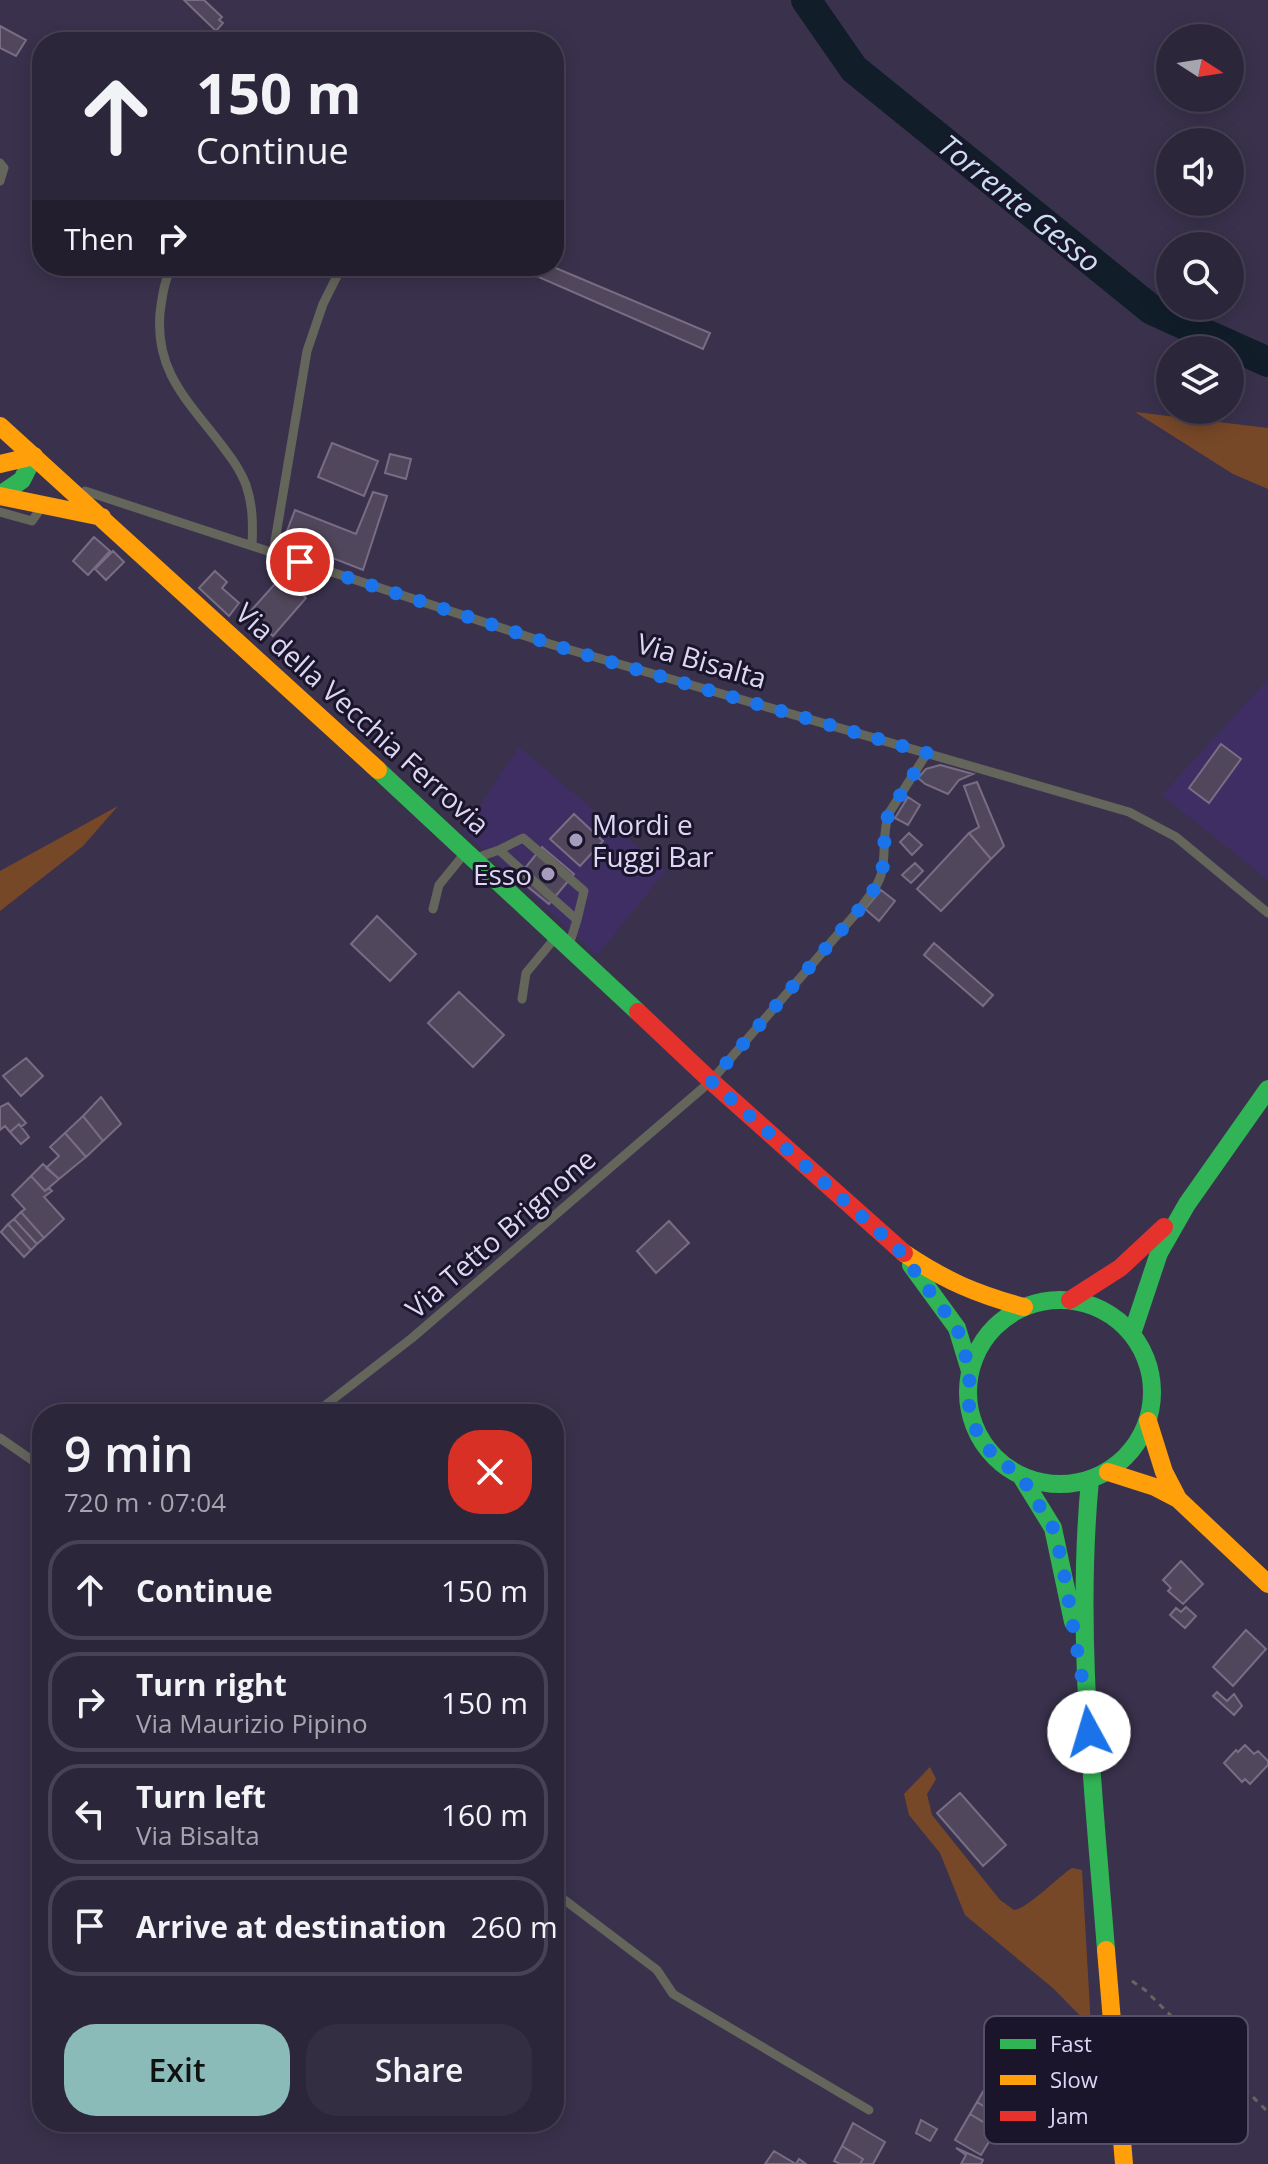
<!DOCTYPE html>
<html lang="en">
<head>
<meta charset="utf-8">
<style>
	:root { --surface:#2c263a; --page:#342e42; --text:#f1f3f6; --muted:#a6a5af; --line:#484354; --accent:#8bbbb9 }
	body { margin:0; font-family:"Open Sans",sans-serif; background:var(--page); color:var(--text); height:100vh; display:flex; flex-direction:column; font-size:30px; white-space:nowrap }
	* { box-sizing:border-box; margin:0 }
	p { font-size:26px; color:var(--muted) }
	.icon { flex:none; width:44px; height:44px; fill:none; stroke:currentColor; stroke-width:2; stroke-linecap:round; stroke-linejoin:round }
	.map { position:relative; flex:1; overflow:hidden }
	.panel { position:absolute; left:32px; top:1404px; width:532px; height:728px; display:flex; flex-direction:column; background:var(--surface); border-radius:32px; box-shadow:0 4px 20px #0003,0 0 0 2px var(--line) }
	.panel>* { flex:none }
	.banner { position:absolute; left:32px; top:32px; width:532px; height:244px; border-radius:32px; box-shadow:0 4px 20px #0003,0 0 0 2px var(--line); background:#2c263a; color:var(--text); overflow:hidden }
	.needle { width:52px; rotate:102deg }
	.fabs { position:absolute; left:1156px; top:24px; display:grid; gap:16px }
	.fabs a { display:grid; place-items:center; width:88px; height:88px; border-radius:50%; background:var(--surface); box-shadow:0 4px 20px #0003,0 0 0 2px var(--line); font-size:40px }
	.pin { position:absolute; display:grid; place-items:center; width:68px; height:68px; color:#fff; margin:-34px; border:4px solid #fff; border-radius:50%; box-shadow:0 2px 8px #0007 }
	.me { position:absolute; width:88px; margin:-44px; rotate:354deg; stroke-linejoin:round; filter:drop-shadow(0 0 6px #0008) }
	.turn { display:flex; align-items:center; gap:28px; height:168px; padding:0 32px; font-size:36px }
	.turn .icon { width:104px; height:104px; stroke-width:2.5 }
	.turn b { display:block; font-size:56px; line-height:68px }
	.then { display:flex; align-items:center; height:76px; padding:0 32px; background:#0003; gap:16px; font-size:30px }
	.round { display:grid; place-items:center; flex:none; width:84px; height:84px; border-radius:32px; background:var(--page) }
	.head { display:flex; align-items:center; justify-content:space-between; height:136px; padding:0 32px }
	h1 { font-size:48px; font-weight:600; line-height:60px }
	.primary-button { display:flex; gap:16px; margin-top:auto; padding:16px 32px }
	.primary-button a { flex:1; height:92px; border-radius:32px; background:var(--accent); color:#111; font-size:32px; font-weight:600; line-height:92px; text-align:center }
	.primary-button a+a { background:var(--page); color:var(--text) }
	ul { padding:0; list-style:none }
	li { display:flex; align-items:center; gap:24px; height:100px; margin:0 16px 12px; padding:0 16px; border:4px solid var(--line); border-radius:32px }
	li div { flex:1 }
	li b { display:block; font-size:30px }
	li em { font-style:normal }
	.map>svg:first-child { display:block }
</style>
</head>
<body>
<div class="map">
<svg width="1268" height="2164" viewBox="0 0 1268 2164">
	<rect width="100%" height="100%" fill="#3a324d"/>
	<path fill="#3f2e63" d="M1268 679V880L1162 795Z
		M519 747 666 871 597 955 463 831Z"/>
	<path fill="#774828" d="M1135 412 1268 428V489L1233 474Z
		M118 806 83 846 0 911V871Z
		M930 1767 936 1779 927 1794 932 1815 1000 1900 1014 1910C1027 1909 1058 1877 1072 1868L1082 1870 1091 2027 1054 1989 965 1915 940 1853 909 1815 904 1794Z"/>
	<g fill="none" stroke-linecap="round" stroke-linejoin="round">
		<path stroke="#111e2a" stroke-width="30" d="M806 0 854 69 1152 310 1268 362"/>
	</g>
	<path fill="#51475c" stroke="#796d84" stroke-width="2" d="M184 0H204L222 17 219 20 223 23 216 31Z
		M0 26 26 40 16 56 0 48Z
		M538 266H551L710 333 703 349 534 275Z
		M332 443 378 461 364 496 318 477Z
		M390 454 411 459 406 479 385 473Z
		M373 492 387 496 363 570 284 539 295 510 356 534Z
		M94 537 110 551 88 575 73 561Z
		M113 551 124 562 106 580 95 569Z
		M215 571 227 582 222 588 239 603 229 616 199 588Z
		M282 576 306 598 273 636 248 614Z
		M1221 744 1241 759 1209 803 1189 788Z
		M940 765 944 766 973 774 959 780 948 794 925 784 918 778 926 769Z
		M977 782 1004 846 991 859 969 833 979 827 964 786Z
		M908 797 920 805 908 825 895 818Z
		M574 814 603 841 580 866 550 839Z
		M909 833 922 845 912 855 900 842Z
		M969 833 991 859 941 911 917 889Z
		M542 847 574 874 549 904 517 878Z
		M915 863 923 871 911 883 902 875Z
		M881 890 895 901 879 921 865 909Z
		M377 916 416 954 390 981 351 944Z
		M934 943 993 995 983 1006 924 955Z
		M459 992 504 1035 473 1067 428 1023Z
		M26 1058 43 1076 21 1096 3 1076Z
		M101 1097 121 1124 103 1141 83 1116Z
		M8 1103 26 1123 21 1127 19 1124 10 1132 5 1126 0 1130V1107Z
		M83 1116 103 1141 86 1157 65 1133Z
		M19 1124 29 1137 21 1144 10 1132Z
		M65 1133 86 1157 59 1179 46 1168 59 1156 50 1147Z
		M43 1164 59 1179 45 1191 31 1176Z
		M31 1176 45 1191 49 1188 52 1191 44 1197 64 1219 44 1238 21 1212 25 1209 12 1195Z
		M21 1212 44 1238 37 1244 14 1219Z
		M14 1219 37 1244 31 1250 8 1224Z
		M669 1221 689 1243 656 1273 637 1251Z
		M8 1224 31 1250 24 1257 1 1232Z
		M1181 1561 1203 1584 1183 1604 1168 1591 1171 1588 1163 1580Z
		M1186 1607 1196 1616 1185 1628 1170 1615 1176 1608 1181 1612Z
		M1246 1630 1266 1649 1233 1686 1213 1667Z
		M1217 1692 1227 1701 1234 1694 1242 1706 1234 1715 1213 1696Z
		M1245 1745 1254 1754 1258 1751 1268 1761V1765L1250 1784 1245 1779 1242 1782 1224 1763 1236 1750 1238 1752Z
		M960 1793 1006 1845 983 1866 937 1813Z
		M984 2090 1010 2106 1004 2119 977 2102Z
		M977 2102 1003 2118 997 2130 970 2114Z
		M970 2114 996 2130 981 2155 955 2140Z
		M921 2120 937 2129 930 2141 916 2133Z
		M853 2123 885 2142 873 2164H860L863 2159 842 2146Z
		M842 2146 863 2159 860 2164H840L834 2161Z
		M956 2148 983 2160 981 2164H961L966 2155Z
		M774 2151 796 2164 799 2159 806 2164H765Z"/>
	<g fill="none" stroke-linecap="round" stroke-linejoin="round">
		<path stroke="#656563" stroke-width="3" stroke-dasharray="6 6" stroke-linecap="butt" d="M1132 1981 1145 1990 1268 2112"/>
		<path stroke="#64655b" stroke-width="9" d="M0 163 4 168 0 181
			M173 266C164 279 162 298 160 313 155 371 187 400 220 443 230 456 240 469 246 485 253 505 253 525 252 546
			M85 491 550 644 1129 812 1176 837 1268 913
			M0 512 32 521 41 508
			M273 553 307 351 323 304 342 266
			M499 850 523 838 584 891 577 920
			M479 857 499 850 577 920 570 942
			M433 909 439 885 465 853
			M522 999 526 973 555 938
			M314 1414 412 1338 711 1081 858 911C867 899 879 886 882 871 886 852 882 832 889 813L927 753
			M0 1438 42 1467
			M554 1892 657 1970 673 1994 869 2110"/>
		<path stroke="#30b455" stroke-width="18" d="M0 495 22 480 34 456
			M378 770 638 1012
			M911 1265 957 1328 970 1371
			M968 1392a92 92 0 1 1 184 0a92 92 0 1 1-184 0Z
			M1132 1334 1159 1253 1187 1204 1268 1089
			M1021 1476 1053 1528 1073 1622
			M1090 1480C1075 1637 1094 1794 1106 1950"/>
		<path stroke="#ff9f0a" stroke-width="18" d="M0 426 378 770
			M0 464 34 456
			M0 496 102 517
			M904 1253C946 1281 976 1294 1024 1307
			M1148 1421 1164 1472 1178 1499 1268 1584
			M1108 1472 1155 1487 1178 1499
			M1106 1950 1124 2164"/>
		<path stroke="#e5322d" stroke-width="18" d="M638 1012 711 1081 904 1253
			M1070 1300 1120 1268 1164 1227"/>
	</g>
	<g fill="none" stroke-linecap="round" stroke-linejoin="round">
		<path stroke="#1a73e8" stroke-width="14" stroke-dasharray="0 25.2" d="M300 562 576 652 927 753 889 813C882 832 886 852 882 871 879 886 867 899 858 911L711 1081 898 1249 957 1328 970 1371 968 1402 977 1433 995 1458 1021 1476 1053 1528 1062 1562 1086 1701 1089 1732"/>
	</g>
	<g fill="#a59dbb" stroke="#1b152b" stroke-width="3">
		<circle cx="576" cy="840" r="8"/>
		<circle cx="548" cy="874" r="8"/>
	</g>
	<g text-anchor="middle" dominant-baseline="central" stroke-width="6" stroke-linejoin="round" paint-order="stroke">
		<g font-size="28" fill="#ded6f6" stroke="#1b152b">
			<text transform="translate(702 660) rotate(16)">Via Bisalta</text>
			<text transform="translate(363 718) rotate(42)">Via della Vecchia Ferrovia</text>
			<text transform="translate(500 1233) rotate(-41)">Via Tetto Brignone</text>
		</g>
		<g font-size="28" fill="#ded6f6" stroke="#1b152b" text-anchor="start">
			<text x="592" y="824">Mordi e<tspan x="592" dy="32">Fuggi Bar</tspan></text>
			<text x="532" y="874" text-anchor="end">Esso</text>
		</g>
		<g font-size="30" font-style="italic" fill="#c7e0f0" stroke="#1b152b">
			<text transform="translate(1020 203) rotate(39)">Torrente Gesso</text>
		</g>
	</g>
	<rect x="984" y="2016" width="264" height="128" rx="12" fill="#1b152b" stroke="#564f68" stroke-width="2"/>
	<rect x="1000" y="2039" width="36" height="10" fill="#30b455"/>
	<rect x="1000" y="2075" width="36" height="10" fill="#ff9f0a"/>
	<rect x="1000" y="2111" width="36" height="10" fill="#e5322d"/>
	<g font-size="22" fill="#ded6f6">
		<text x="1050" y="2052">Fast</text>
		<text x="1050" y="2088">Slow</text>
		<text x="1050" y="2124">Jam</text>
	</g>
</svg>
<div class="fabs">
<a><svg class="needle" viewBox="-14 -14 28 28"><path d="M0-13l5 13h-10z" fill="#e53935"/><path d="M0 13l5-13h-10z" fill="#a6a5af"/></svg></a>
<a><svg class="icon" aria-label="sound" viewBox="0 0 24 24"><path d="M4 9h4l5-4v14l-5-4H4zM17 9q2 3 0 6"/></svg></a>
<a><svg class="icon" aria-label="search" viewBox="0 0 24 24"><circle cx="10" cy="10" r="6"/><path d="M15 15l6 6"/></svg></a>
<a><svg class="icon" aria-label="layers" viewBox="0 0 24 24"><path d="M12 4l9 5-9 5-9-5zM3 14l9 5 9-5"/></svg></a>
</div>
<div class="pin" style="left:300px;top:562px;background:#d93025"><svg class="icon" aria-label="arrive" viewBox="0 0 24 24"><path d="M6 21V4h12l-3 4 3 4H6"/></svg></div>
<svg class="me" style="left:1089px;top:1732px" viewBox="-20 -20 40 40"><circle r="19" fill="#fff"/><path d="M0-13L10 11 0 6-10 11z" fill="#1a73e8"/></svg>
<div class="banner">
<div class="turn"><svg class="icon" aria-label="ahead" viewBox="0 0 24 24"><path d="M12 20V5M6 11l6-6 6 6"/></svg><div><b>150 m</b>Continue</div></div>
<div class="then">Then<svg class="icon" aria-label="right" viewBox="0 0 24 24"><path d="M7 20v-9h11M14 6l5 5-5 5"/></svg></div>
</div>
<section class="panel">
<div class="head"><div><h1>9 min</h1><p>720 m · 07:04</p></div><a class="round" style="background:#d93025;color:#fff"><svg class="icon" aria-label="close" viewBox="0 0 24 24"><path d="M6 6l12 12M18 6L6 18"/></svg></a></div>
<ul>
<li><svg class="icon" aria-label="ahead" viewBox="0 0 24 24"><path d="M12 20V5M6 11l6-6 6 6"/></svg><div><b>Continue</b></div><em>150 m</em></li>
<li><svg class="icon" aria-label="right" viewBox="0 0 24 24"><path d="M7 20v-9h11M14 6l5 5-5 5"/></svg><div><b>Turn right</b><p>Via Maurizio Pipino</p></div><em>150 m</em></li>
<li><svg class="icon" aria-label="left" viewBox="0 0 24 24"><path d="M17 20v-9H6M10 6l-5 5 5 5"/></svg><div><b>Turn left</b><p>Via Bisalta</p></div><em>160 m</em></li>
<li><svg class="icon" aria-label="arrive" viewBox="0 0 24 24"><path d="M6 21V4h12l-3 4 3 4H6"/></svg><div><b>Arrive at destination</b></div><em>260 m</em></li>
</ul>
<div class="primary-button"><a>Exit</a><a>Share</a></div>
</section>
</div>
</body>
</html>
